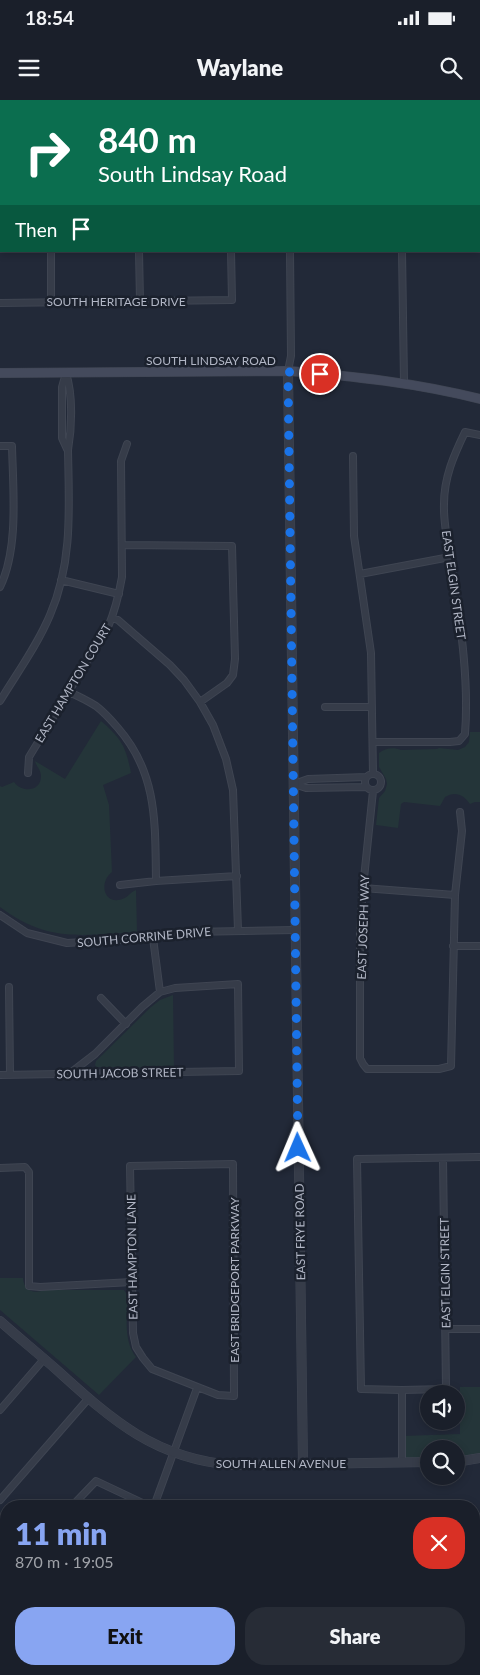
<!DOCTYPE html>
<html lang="en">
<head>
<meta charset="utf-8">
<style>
	:root { --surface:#1a1f2a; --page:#272c36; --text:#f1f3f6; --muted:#9fa2a8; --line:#383d47; --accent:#88a5f2 }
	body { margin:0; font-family:Lato,sans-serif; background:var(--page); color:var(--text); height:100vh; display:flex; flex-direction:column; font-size:19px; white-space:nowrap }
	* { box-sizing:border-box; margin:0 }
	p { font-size:16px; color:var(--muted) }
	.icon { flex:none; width:28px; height:28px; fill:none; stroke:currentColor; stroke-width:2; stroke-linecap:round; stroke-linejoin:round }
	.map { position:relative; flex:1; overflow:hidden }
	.panel { position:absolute; left:0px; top:1400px; width:480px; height:175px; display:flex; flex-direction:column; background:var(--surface); border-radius:20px 20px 0 0; box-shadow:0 2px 8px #0003,0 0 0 1px var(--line) }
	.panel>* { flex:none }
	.guide { position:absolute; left:0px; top:0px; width:480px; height:152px; box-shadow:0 2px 8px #0003,0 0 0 1px var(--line); background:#0b6e4f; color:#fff; overflow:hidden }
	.tools { position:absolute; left:420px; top:1285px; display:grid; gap:10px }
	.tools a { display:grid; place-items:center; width:45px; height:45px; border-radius:50%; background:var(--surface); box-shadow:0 2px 8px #0003,0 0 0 1px var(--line); font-size:25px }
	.pin { position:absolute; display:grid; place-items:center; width:42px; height:42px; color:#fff; margin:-21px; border:2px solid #fff; border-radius:50%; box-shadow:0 1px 5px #0007 }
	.me { position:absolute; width:55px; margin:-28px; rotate:359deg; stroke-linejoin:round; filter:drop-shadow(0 0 4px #0008) }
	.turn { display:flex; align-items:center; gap:18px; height:105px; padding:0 15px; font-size:22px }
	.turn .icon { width:65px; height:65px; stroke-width:2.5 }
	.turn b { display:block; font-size:35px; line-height:42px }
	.then { display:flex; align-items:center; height:48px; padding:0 15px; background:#0003; gap:10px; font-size:19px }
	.round { display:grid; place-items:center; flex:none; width:52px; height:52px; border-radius:20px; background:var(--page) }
	.head { display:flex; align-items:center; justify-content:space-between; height:85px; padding:0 15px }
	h1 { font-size:30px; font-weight:800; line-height:38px; color:var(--accent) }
	.button { display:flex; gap:10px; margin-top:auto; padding:10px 15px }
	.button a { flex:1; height:58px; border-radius:20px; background:var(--accent); color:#111; font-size:20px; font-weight:800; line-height:58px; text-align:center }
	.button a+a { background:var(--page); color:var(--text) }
	.status { display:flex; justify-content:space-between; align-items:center; height:35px; padding:0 25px; background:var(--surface); direction:ltr }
	.status svg { height:14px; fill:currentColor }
	header { display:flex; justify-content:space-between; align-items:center; height:65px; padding:0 15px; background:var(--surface); font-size:22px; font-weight:800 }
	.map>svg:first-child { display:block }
</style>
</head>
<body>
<div class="status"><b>18:54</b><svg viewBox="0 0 49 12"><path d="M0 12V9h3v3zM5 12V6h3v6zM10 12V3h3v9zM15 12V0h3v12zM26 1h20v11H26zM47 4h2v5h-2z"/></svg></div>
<header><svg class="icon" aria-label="menu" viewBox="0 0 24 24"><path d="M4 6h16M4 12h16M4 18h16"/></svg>Waylane<svg class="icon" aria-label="search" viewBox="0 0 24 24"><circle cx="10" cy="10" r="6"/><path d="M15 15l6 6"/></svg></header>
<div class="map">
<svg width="480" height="1575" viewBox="0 0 480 1575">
	<rect width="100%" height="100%" fill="#222938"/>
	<path fill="#243539" d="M101 621C122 639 126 647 131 673L103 685 109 705 112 772C100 781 102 802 119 800 127 799 130 792 136 790L137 832C81 835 48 843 0 807V686L2 687 14 682C22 693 41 692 41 676 41 670 36 666 35 661L65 679Z
		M470 632H480V702H475L470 704C463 694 455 691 445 697L440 706 404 702 401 704 398 728 376 725 379 698 385 691 387 684 386 679 379 667V653C385 648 394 647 401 650L437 649 439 648 458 650 465 647 469 642Z
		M173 895 174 968 96 967 95 965 96 961 151 907 160 900Z
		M0 1178H23C24 1191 33 1194 45 1190H124L128 1196C127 1215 123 1241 136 1257L99 1295 0 1210Z
		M460 1287H480V1358L456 1362V1349H429V1362H402V1336L460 1334Z"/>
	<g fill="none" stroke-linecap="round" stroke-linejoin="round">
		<defs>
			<path id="minor" d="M49 0V1
				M137 0V1
				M229 0V1
				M288 0V1
				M51 151V201
				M139 151 140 201
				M402 151 404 283
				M0 203 232 200 231 151
				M288 271 291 256 290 151
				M66 273 62 287V338L67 349
				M0 346H12C13 389 19 448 0 487
				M353 356 354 436 371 553 373 674
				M122 445 232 446 235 559 233 575 227 583 200 602
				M360 474 450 457
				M61 480 119 494
				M112 518 118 520 170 565 184 580 200 602 213 625 226 659 233 690 238 830
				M69 592C78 596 88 601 96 606 104 612 112 621 118 628 158 674 155 724 156 781
				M0 601C17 573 37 546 50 515 73 462 69 407 68 350 72 327 73 295 66 273
				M325 607H372
				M373 642H450L459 641 465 634C469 583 461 526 453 475 450 452 443 427 444 404 444 377 454 355 465 332L480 335
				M28 673 29 657 108 527C115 511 119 494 122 477L121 361 127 344
				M365 682a8 8 0 1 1 16 0a8 8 0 1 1-16 0Z
				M294 684 308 679 366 677
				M294 684 306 688 366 687
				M373 691 363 788 360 832V958L363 964 367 969H439L451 966 455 795 462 731 460 712
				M120 785 156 781 237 776
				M363 788 455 795
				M0 815 27 833 67 843 153 838 191 832 295 830
				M153 838 160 892
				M453 846H480
				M9 887 10 975
				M101 898 126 924
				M0 975 239 971 238 884 175 888 160 892 142 907 95 954 69 974
				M443 1058 446 1289 402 1290 361 1289 357 1059 480 1057
				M233 1064 234 1296 218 1295 152 1269 143 1258 136 1247 133 1233 130 1066Z
				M0 1068 25 1067 29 1072V1186L40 1187 132 1182
				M445 1229H480
				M402 1290V1362
				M0 1310 44 1259
				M0 1400 88 1299
				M72 1406 96 1381 149 1406
				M154 1406 197 1288
				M474 1418 480 1417
				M0 1420 6 1425
				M474 1497 480 1496
				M88 1569V1575
				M263 1569V1575
				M348 1569V1575
				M426 1569 427 1575
				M1 1575V1536L6 1503
				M174 1575V1569"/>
			<path id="tertiary" d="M288 271 303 1364
				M0 1221C19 1238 39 1254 58 1271 113 1321 156 1359 233 1365L429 1362
				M456 1362 480 1358"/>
			<path id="secondary" d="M0 273 288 271C353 276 417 283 480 299"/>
		</defs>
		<use href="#minor" stroke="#3f4552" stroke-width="8"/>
		<use href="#tertiary" stroke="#3f4552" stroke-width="10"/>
		<use href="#secondary" stroke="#3f4552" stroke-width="10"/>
		<use href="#minor" stroke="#363c49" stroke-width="6"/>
		<use href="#tertiary" stroke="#363c49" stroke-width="9"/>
		<use href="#secondary" stroke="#444a5c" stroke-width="9"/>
	</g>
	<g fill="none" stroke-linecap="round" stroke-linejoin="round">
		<path stroke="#1a73e8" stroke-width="9" stroke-dasharray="0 16.2" d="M298 1048 288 272 320 274"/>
	</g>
	<g text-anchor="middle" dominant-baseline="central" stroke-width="5" stroke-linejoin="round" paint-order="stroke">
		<g font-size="12" fill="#b1b6c5" stroke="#1b212d">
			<text x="116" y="201">SOUTH HERITAGE DRIVE</text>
			<text x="211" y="260">SOUTH LINDSAY ROAD</text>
			<text transform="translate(454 485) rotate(82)">EAST ELGIN STREET</text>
			<text transform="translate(73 583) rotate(-59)">EAST HAMPTON COURT</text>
			<text transform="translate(363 827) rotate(-88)">EAST JOSEPH WAY</text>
			<text transform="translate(144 837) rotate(-5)">SOUTH CORRINE DRIVE</text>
			<text transform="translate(120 973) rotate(-1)">SOUTH JACOB STREET</text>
			<text transform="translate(300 1132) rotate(-91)">EAST FRYE ROAD</text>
			<text transform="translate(132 1157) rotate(-91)">EAST HAMPTON LANE</text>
			<text transform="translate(445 1173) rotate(-91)">EAST ELGIN STREET</text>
			<text transform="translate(234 1180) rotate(-90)">EAST BRIDGEPORT PARKWAY</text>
			<text x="281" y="1363">SOUTH ALLEN AVENUE</text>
		</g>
	</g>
</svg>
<div class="tools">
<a><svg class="icon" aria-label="sound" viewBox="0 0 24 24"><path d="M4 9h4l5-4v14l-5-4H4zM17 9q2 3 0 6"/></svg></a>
<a><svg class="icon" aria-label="search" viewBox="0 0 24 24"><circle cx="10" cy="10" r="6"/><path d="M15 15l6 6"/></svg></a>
</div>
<div class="pin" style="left:320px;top:274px;background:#d93025"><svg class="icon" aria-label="arrive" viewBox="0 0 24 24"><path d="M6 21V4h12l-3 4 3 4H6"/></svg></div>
<svg class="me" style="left:298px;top:1048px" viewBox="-20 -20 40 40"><path d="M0-17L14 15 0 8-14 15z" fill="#1a73e8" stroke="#fff" stroke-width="4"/></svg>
<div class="guide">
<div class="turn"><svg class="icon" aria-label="right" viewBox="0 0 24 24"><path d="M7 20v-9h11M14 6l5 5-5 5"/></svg><div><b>840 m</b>South Lindsay Road</div></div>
<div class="then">Then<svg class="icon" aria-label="arrive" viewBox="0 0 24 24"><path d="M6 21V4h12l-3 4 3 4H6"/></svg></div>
</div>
<section class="panel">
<div class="head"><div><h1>11 min</h1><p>870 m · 19:05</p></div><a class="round" style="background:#d93025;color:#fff"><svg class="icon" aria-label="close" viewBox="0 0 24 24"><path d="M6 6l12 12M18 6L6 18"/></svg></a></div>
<div class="button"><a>Exit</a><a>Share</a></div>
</section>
</div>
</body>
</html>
